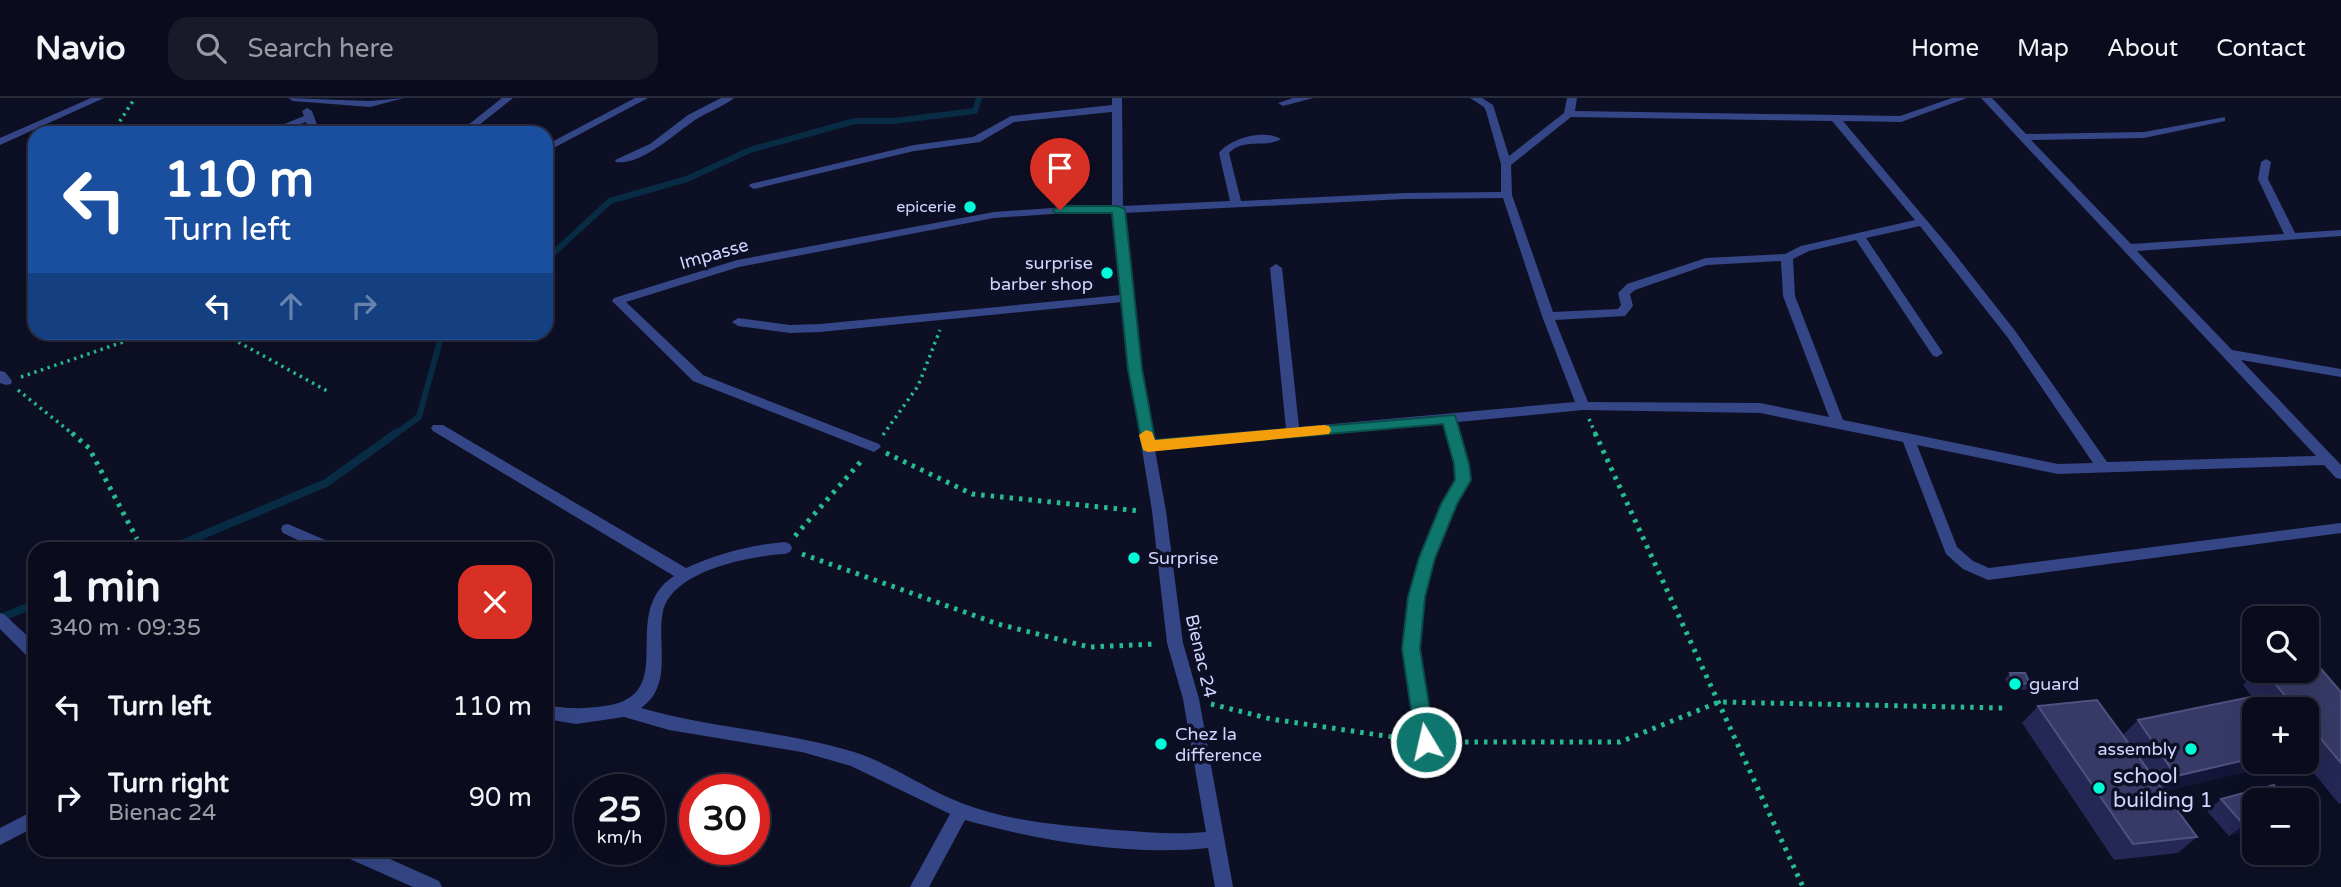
<!DOCTYPE html>
<html lang="en">
<head>
<meta charset="utf-8">
<style>
	:root { --surface:#0a0b1c; --page:#181929; --text:#f1f3f6; --muted:#999ba3; --line:#2a2b3b }
	body { margin:0; font-family:"Varela Round",sans-serif; background:var(--page); color:var(--text); height:100vh; display:flex; flex-direction:column; font-size:26px; white-space:nowrap }
	* { box-sizing:border-box; margin:0 }
	p { font-size:23px; color:var(--muted) }
	.icon { flex:none; width:38px; height:38px; fill:none; stroke:currentColor; stroke-width:2; stroke-linecap:round; stroke-linejoin:round }
	.map { position:relative; flex:1; overflow:hidden }
	.panel { position:absolute; left:28px; top:444px; width:525px; height:315px; display:flex; flex-direction:column; background:var(--surface); border-radius:21px; box-shadow:0 7px 28px #0002,0 0 0 2px var(--line) }
	.panel>* { flex:none }
	.guide { position:absolute; left:28px; top:28px; width:525px; height:214px; border-radius:21px; box-shadow:0 7px 28px #0002,0 0 0 2px var(--line); background:#1a4fa0; color:#fff; overflow:hidden }
	.buttons { position:absolute; left:2242px; top:508px; display:grid; gap:14px }
	.buttons a { display:grid; place-items:center; width:77px; height:77px; border-radius:14px; background:var(--surface); box-shadow:0 7px 28px #0002,0 0 0 2px var(--line); font-size:35px }
	.speed { position:absolute; left:574px; top:676px; display:flex; gap:14px; font-size:35px; font-weight:700; text-align:center }
	.speed>* { display:grid; place-content:center; width:91px; height:91px; border-radius:50%; background:var(--surface); box-shadow:0 7px 28px #0002,0 0 0 2px var(--line); line-height:1 }
	.speed small { font-size:18px; font-weight:400 }
	.speed .limit { border:10px solid #d22; background:#fff; color:#111 }
	.pin { position:absolute; display:grid; place-items:center; width:60px; height:60px; color:#fff; margin:-72px -30px; border-radius:50% 50% 50% 0; rotate:-45deg; box-shadow:0 0 7px #0007 }
	.pin .icon { rotate:45deg }
	.me { position:absolute; width:77px; margin:-38px; rotate:351deg; stroke-linejoin:round; filter:drop-shadow(0 0 5px #0008) }
	.turn { display:flex; align-items:center; gap:24px; height:147px; padding:0 21px; font-size:32px }
	.turn .icon { width:91px; height:91px; stroke-width:2.5 }
	.turn b { display:block; font-size:49px; line-height:60px }
	.lanes { display:flex; align-items:center; height:66px; padding:0 21px; background:#0003; justify-content:center; gap:35px; direction:ltr }
	.lanes .off { opacity:.35 }
	.round { display:grid; place-items:center; flex:none; width:74px; height:74px; border-radius:21px; background:var(--page) }
	.overview { display:flex; align-items:center; justify-content:space-between; height:119px; padding:0 21px }
	h1 { font-size:42px; font-weight:700; line-height:52px }
	ul { padding:0; list-style:none }
	li { display:flex; align-items:center; gap:21px; height:91px; padding:0 21px }
	li div { flex:1 }
	li b { display:block; font-size:26px }
	li em { font-style:normal }
	header { display:flex; align-items:center; gap:42px; box-sizing:border-box; height:98px; padding:0 35px; background:var(--surface); border-bottom:2px solid var(--line) }
	header strong { font-size:33px }
	nav { display:flex; gap:38px; margin-inline-start:auto; font-size:24px }
	.search { width:490px; height:63px; background:var(--page); display:flex; align-items:center; gap:18px; box-sizing:border-box; padding:0 24px; border-radius:21px; color:var(--muted); font-size:26px }
	.map>svg:first-child { display:block }
</style>
</head>
<body>
<header>
<strong>Navio</strong>
<div class="search"><svg class="icon" aria-label="search" viewBox="0 0 24 24"><circle cx="10" cy="10" r="6"/><path d="M15 15l6 6"/></svg>Search here</div>
<nav><a>Home</a><a>Map</a><a>About</a><a>Contact</a></nav>
</header>
<div class="map">
<svg width="2341" height="789" viewBox="0 0 2341 789">
	<rect width="100%" height="100%" fill="#0d0f25"/>
	<g fill="none" stroke-linecap="round" stroke-linejoin="round">
		<path stroke="#072c44" stroke-width="6" d="M546 162 610 103 687 81 750 52 855 23H894L975 13 979 0
			M394 337 419 319 441 239 447 234"/>
		<path stroke="#072c44" stroke-width="8" d="M167 452 326 385 396 335
			M0 520 35 506"/>
		<path stroke="#27bc8f" stroke-width="3.5" stroke-dasharray="2.5 4.5" stroke-linecap="butt" d="M112 35 135 0
			M220 234 329 294
			M21 279 129 242
			M18 292 74 337
			M1589 321 1596 337
			M883 337 918 288 940 232"/>
		<path stroke="#27bc8f" stroke-width="5" stroke-dasharray="3.5 6" stroke-linecap="butt" d="M72 335 89 350 137 441
			M1595 335 1803 789
			M886 355 972 396 1140 413
			M795 438 863 361
			M802 456 998 526 1089 549 1156 546
			M1211 606 1271 621 1406 641
			M1446 644H1620L1719 604 2004 610"/>
		<path fill="#354686" fill-rule="evenodd" d="M35 712V729L0 747V730Z"/>
		<path fill="#354686" fill-rule="evenodd" d="M91 0H104L0 47V40Z
			M288 0 370 3 404 0 370 9 293 3Z
			M502 0H513L469 35H458Z
			M635 0H648L546 54V47Z
			M721 0H734C723 9 707 14 695 22 674 36 643 67 616 64L615 62 650 46 688 17Z
			M1112 0H1122L1123 108 1230 103 1219 55C1230 40 1265 31 1281 41 1265 51 1245 39 1229 55L1241 103 1404 95 1501 94V66L1486 13 1484 9 1470 0H1482L1493 7 1509 58 1564 15 1567 0H1577L1575 13 1900 18 1952 0H1967L1901 24 1843 23 1950 150 2016 234 2107 364 2316 358 1981 0H1992L2026 36 2144 34 2225 19V23L2144 40 2031 42 2131 146 2284 136 2258 81 2261 64 2266 61 2271 64 2268 81 2295 135 2341 132V138L2137 153 2232 252 2341 271V279L2241 262 2341 367V381L2336 380 2324 367 2058 376 1917 347 1957 449 1973 463 1989 470 2341 425V435L1988 482 1963 471 1946 456 1903 344 1760 315 1583 312 1458 324 1469 366 1470 382 1456 406 1434 460 1425 499 1419 551 1434 644 1432 649 1426 651 1420 649 1418 644 1403 551 1409 499 1420 460 1442 406 1456 382 1455 366 1445 325 1155 352 1166 413 1183 545 1199 601 1233 789H1215L1208 750C1131 758 1040 743 965 722L929 789H910L950 716 851 668 802 654 669 632 624 619 576 626 546 621V607C569 611 583 611 605 608 682 597 616 516 674 478L433 333 431 330 433 327H443L686 470C717 456 750 447 785 444L790 446 792 450 790 454 785 456C750 458 673 472 663 513 656 545 674 587 641 610 711 630 784 633 854 654 892 666 926 692 964 706 1012 724 1065 728 1116 732 1146 734 1175 737 1206 734L1183 601 1167 545 1152 413 1129 271 1122 204 820 234 790 235 738 228 732 224 738 220 790 227 820 226 1121 197 1113 115 1082 114 994 120 739 169 626 204 703 277 879 346 881 349 874 354 693 283 612 203 614 200 737 162 994 114 1082 108 1112 109V14L1014 24 980 44 914 53 754 91 749 88 750 86 914 47 973 39 1011 18 1112 7ZM1571 19 1832 23 1915 122 1801 148 1785 156 1706 160 1627 186 1618 195 1621 207 1618 211 1553 214 1512 97 1511 67ZM1503 100 1542 218 1575 304 1299 329 1282 170 1276 166 1270 170 1286 331 1154 343 1141 271 1124 115 1404 101ZM1920 128 2008 240 2093 365 2058 366 1843 322 1795 198 1793 161 1809 153 1856 142 1933 258 1937 259 1943 255 1866 140ZM1781 163 1783 198 1829 319 1760 305 1588 304 1555 222 1625 218 1633 208 1630 196 1635 192 1707 167Z
			M1293 0H1313L1283 8 1278 5Z
			M307 10 312 13 320 35H310L306 24 277 35H262L304 18 302 13Z
			M137 234H154L142 241 138 240Z
			M0 273 5 274 12 283 11 286 6 287 0 285Z
			M288 426 339 448 341 452H319L283 435 281 431 283 427Z
			M0 515 5 517 35 545V561L29 560 0 531Z
			M340 752H370L439 783 442 789H413L343 758Z"/>
	</g>
	<path fill="#252754" d="M2260 572H2306L2341 594V705L2339 706 2304 663H2306V611H2254L2275 667 2164 693 2197 739 2178 755 2114 762 2022 625 2038 608 2123 637 2138 622 2252 599 2243 587Z
		M2010 575 2030 586 2025 592 2010 591 2005 581Z
		M2221 701 2254 730 2229 738 2207 713Z"/>
	<path fill="#141639" d="M2254 660V663H2279L2275 667 2158 695 2176 678Z
		M2254 724V730L2229 738 2244 727Z"/>
	<path fill="#373a66" stroke="#4f527e" stroke-width="2" d="M2309 557 2341 594V665L2306 623V611H2296L2264 572H2306V558Z
		M2010 575H2025L2030 586 2015 585Z
		M2255 598 2265 611H2254V660L2176 678 2138 622Z
		M2097 602 2197 739 2133 746 2038 608Z
		M2274 687 2286 702H2254V724L2244 727 2221 701Z"/>
	<path fill="#0f766e" stroke="#0a4d48" stroke-width="2" d="M1060 108H1118L1125 111 1142 271 1155 342 1455 317 1469 366 1471 382 1457 406 1435 460 1425 499 1420 551 1435 644 1433 650 1426 653 1419 650 1416 644 1402 551 1408 499 1419 460 1441 406 1455 382 1454 366 1443 326 1143 352 1128 271 1112 115H1055L1053 112Z"/>
	<path fill="#f59e0b" d="M1324 327 1329 328 1331 332 1329 336 1148 354 1143 352 1139 337 1146 332 1152 334 1155 342Z"/>
	<g fill="#00fbd7" stroke="#0d0f25" stroke-width="2.5">
		<circle cx="970" cy="109" r="7"/>
		<circle cx="1107" cy="175" r="7"/>
		<circle cx="1134" cy="460" r="7"/>
		<circle cx="2015" cy="586" r="7"/>
		<circle cx="1161" cy="646" r="7"/>
		<circle cx="2191" cy="651" r="7"/>
		<circle cx="2099" cy="690" r="7"/>
	</g>
	<g text-anchor="middle" dominant-baseline="central" stroke-width="7" stroke-linejoin="round" paint-order="stroke">
		<g font-size="16" fill="#d0d6ff" stroke="#0d0f25" text-anchor="end">
			<text x="956" y="109">epicerie</text>
		</g>
		<g font-size="18" fill="#d0d6ff" stroke="#0d0f25">
			<text transform="translate(714 156) rotate(-16)">Impasse</text>
			<text transform="translate(1201 558) rotate(77)">Bienac 24</text>
		</g>
		<g font-size="18" fill="#d0d6ff" stroke="#0d0f25" text-anchor="start">
			<text x="1093" y="165" text-anchor="end">surprise<tspan x="1093" dy="21">barber shop</tspan></text>
			<text x="1148" y="460">Surprise</text>
			<text x="2029" y="586">guard</text>
			<text x="1175" y="636">Chez la<tspan x="1175" dy="21">difference</tspan></text>
			<text x="2177" y="651" text-anchor="end">assembly</text>
		</g>
		<g font-size="21" fill="#d0d6ff" stroke="#0d0f25" text-anchor="start">
			<text x="2113" y="678">school<tspan x="2113" dy="24">building 1</tspan></text>
		</g>
	</g>
</svg>
<div class="buttons">
<a><svg class="icon" aria-label="search" viewBox="0 0 24 24"><circle cx="10" cy="10" r="6"/><path d="M15 15l6 6"/></svg></a>
<a>+</a>
<a>−</a>
</div>
<div class="speed"><div>25<small>km/h</small></div><div class="limit">30</div></div>
<div class="pin" style="left:1060px;top:112px;background:#d93025"><svg class="icon" aria-label="arrive" viewBox="0 0 24 24"><path d="M6 21V4h12l-3 4 3 4H6"/></svg></div>
<svg class="me" style="left:1426px;top:644px" viewBox="-20 -20 40 40"><circle r="17" fill="#0f766e" stroke="#fff" stroke-width="3"/><path d="M0-11L8 9 0 5-8 9z" fill="#fff"/></svg>
<div class="guide">
<div class="turn"><svg class="icon" aria-label="left" viewBox="0 0 24 24"><path d="M17 20v-9H6M10 6l-5 5 5 5"/></svg><div><b>110 m</b>Turn left</div></div>
<div class="lanes"><svg class="icon" aria-label="left" viewBox="0 0 24 24"><path d="M17 20v-9H6M10 6l-5 5 5 5"/></svg><svg class="icon off" aria-label="ahead" viewBox="0 0 24 24"><path d="M12 20V5M6 11l6-6 6 6"/></svg><svg class="icon off" aria-label="right" viewBox="0 0 24 24"><path d="M7 20v-9h11M14 6l5 5-5 5"/></svg></div>
</div>
<section class="panel">
<div class="overview"><div><h1>1 min</h1><p>340 m · 09:35</p></div><a class="round" style="background:#d93025;color:#fff"><svg class="icon" aria-label="close" viewBox="0 0 24 24"><path d="M6 6l12 12M18 6L6 18"/></svg></a></div>
<ul>
<li><svg class="icon" aria-label="left" viewBox="0 0 24 24"><path d="M17 20v-9H6M10 6l-5 5 5 5"/></svg><div><b>Turn left</b></div><em>110 m</em></li>
<li><svg class="icon" aria-label="right" viewBox="0 0 24 24"><path d="M7 20v-9h11M14 6l5 5-5 5"/></svg><div><b>Turn right</b><p>Bienac 24</p></div><em>90 m</em></li>
</ul>
</section>
</div>
</body>
</html>
